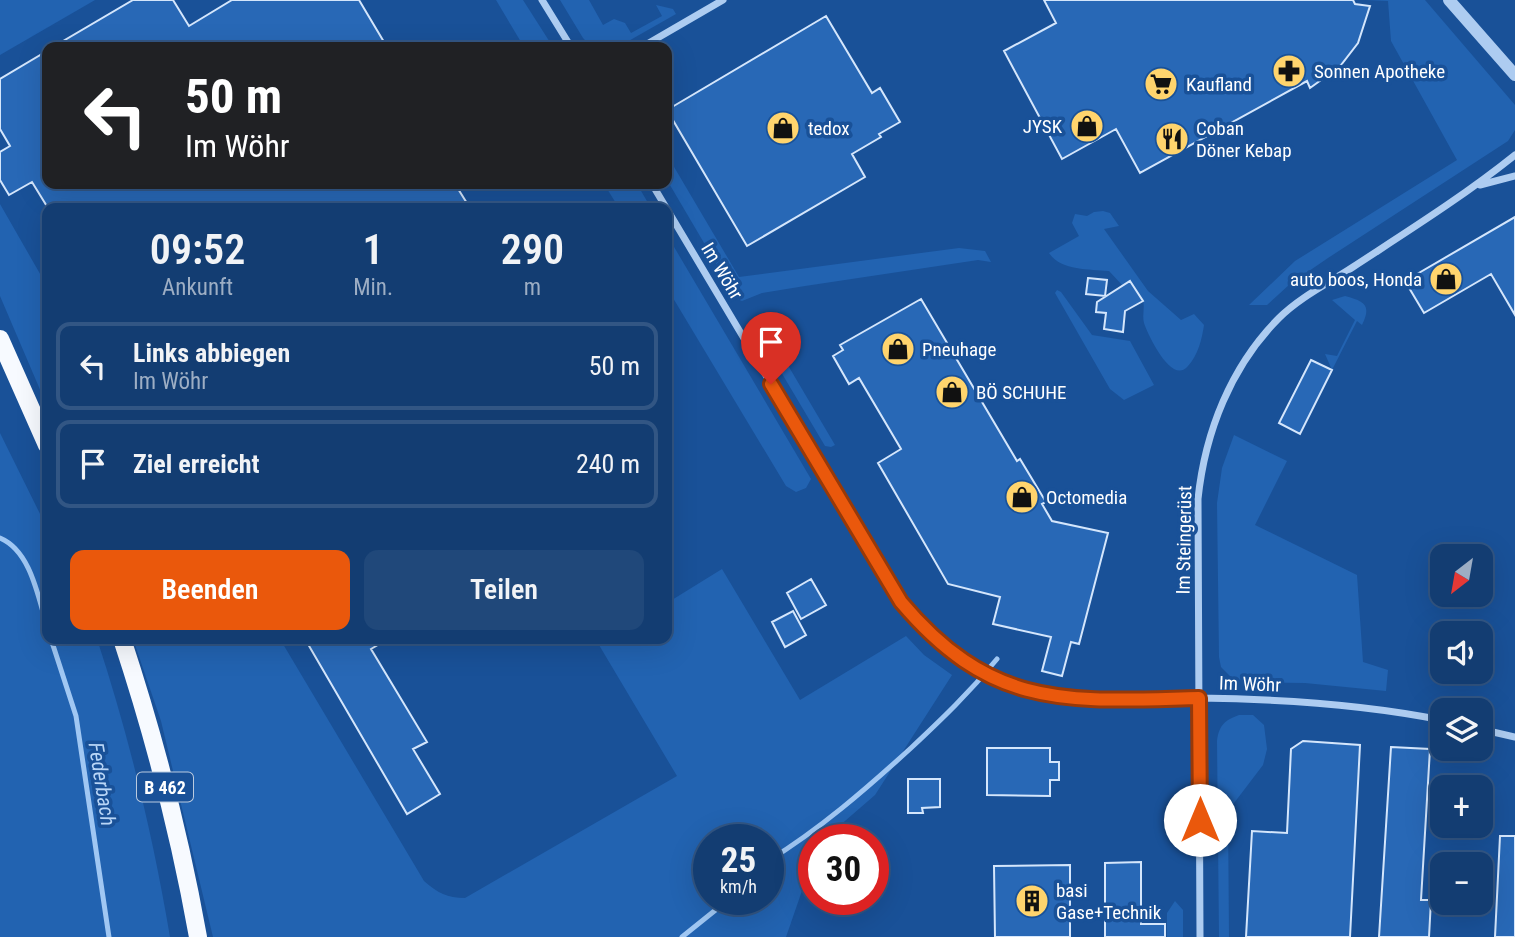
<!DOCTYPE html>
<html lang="de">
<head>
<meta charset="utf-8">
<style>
	:root { --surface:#133d72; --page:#20487a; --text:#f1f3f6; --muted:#9daec4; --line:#325684; --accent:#ea580c }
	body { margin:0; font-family:"Roboto Condensed",sans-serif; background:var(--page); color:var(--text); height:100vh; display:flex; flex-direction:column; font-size:26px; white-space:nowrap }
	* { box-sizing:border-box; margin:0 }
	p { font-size:23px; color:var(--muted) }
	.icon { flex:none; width:38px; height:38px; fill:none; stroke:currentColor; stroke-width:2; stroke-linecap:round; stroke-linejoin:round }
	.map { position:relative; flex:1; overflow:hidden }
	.drawer { position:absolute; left:42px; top:203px; width:630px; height:441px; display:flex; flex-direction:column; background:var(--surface); border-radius:14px; box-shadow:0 7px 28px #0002,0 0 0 2px var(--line) }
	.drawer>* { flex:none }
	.guide { position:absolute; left:42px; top:42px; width:630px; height:147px; border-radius:14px; box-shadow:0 7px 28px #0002,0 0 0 2px var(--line); background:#202124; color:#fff; overflow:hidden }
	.needle { width:46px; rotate:211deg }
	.fabs { position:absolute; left:1430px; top:544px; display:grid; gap:14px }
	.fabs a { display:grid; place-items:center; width:63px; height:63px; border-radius:14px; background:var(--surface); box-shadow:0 7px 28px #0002,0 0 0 2px var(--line); font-size:35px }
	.speed { position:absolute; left:693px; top:824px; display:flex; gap:14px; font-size:35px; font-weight:700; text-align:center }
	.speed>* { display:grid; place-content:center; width:91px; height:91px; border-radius:50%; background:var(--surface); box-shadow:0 7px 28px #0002,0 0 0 2px var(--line); line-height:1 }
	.speed small { font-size:18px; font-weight:400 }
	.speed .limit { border:10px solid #d22; background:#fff; color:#111 }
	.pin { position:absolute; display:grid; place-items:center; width:60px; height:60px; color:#fff; margin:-72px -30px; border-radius:50% 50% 50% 0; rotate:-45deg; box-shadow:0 0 7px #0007 }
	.pin .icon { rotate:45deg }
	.me { position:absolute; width:77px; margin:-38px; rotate:0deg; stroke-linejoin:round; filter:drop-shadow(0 0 5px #0008) }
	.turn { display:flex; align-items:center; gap:24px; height:147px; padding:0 28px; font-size:32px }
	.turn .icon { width:91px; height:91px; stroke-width:2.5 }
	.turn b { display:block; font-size:49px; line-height:60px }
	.eta { display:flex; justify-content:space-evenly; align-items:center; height:119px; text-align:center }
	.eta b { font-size:42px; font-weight:600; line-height:49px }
	.button { display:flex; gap:14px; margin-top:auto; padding:14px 28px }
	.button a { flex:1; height:80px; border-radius:14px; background:var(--accent); color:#fff; font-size:28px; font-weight:600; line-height:80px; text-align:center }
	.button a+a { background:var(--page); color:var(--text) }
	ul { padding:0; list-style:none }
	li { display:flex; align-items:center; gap:21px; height:88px; margin:0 14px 10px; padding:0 14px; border:4px solid var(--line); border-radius:14px }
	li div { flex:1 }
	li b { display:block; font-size:26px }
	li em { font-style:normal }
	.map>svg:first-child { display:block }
</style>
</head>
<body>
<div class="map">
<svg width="1515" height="937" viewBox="0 0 1515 937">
	<rect width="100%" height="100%" fill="#195198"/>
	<path fill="#2263b1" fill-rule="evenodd" d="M0 0H95L0 55Z
		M496 0H523L553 47H524Z
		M560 0H589L603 25 614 19 625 23 631 33 662 16 656 5 673 9 676 14 618 47H592L583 38Z
		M1365 0H1425L1515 105V130L1508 141 1328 258 1290 284 1267 305H1249L1295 261 1457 160 1391 41 1388 1Z
		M667 155 739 277 959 248 985 251 991 262 978 260 805 286 762 293 742 301 737 299 667 180Z
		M604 184H637L651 208H619Z
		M0 204 47 286V406L0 296Z
		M1103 211 1110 213 1119 226 1104 229 1148 291 1181 320 1194 314 1204 325C1202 339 1198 355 1188 366 1172 386 1148 335 1144 323 1142 316 1145 307 1143 301 1141 294 1134 287 1131 282L1123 286 1109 271C1089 269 1061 271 1049 253L1079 236 1072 223 1075 214 1087 216 1094 212Z
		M667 235 811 479 806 488 796 492 786 486 667 288Z
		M1057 290 1061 292 1092 335 1130 341 1154 385 1124 400 1110 389 1055 293Z
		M1345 296C1364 301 1372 305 1362 325L1357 321 1332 370 1325 354 1337 356 1355 320 1332 300Z
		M763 323 835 445 831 447 825 446 756 330Z
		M0 433 45 524H47V639H97C129 736 153 836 170 937H0Z
		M1234 435 1287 461 1255 525 1357 575 1363 662 1388 670 1386 691 1305 683 1245 682 1230 676 1221 667 1219 657 1217 503 1222 468Z
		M722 569 800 700 906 636 924 655 952 675 875 795 823 840H814V856L786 937H213L161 721 133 639H280L424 881C438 893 447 898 465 898L677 776 599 645 608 639H667V603ZM709 840H768V900H709Z
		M1239 715H1253L1264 725 1267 749 1263 765 1228 811 1229 937H1219L1217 741C1219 725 1225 720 1239 715Z
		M1175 901 1183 910V937H1167V913Z"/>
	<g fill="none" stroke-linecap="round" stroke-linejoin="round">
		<path stroke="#a0c7f3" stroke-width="5" d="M0 538C31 551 38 597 47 626
			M51 639 76 716 109 937
			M768 861C820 829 866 789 911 748 943 718 969 693 997 659
			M682 937 728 900"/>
	</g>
	<path fill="#2868b6" stroke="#d4e6fc" stroke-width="2" d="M133 0H173L189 26 232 0H359L387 47H53Z
		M1044 0H1353L1355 4 1370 6 1358 43 1341 65 1328 75 1310 88 1307 81 1140 173 1116 129 1062 159 1004 51 1056 23Z
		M826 16 872 93 880 88 900 122 879 134 881 137 852 154 865 177 747 246 667 110Z
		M47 51V184H455L470 208H48L32 182 9 195 0 180V152L10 146 0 129V79Z
		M1515 217V315L1491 274 1424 313 1405 281Z
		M1088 278 1107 280 1105 296 1086 294Z
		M1130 281 1143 301 1125 311 1123 332 1104 329 1106 313 1096 312 1097 302Z
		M921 299 1017 461 1020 459 1046 502 1042 504 1052 521 1108 533 1079 644 1071 642 1062 676 1042 671 1051 637 993 624 1000 597 948 584 878 463 901 449 859 378 849 384 833 356 843 350 840 345Z
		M1311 360 1332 370 1300 434 1279 423Z
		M811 579 826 605 801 619 787 593Z
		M793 611 806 635 785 647 772 622Z
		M305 639H388L371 649 427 742 413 749 440 794 407 814Z
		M1303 741 1360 745 1350 937H1246L1252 831 1287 833 1291 749Z
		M1391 747 1430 749 1421 900H1431L1429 937H1379Z
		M987 748H1050V762H1059V780H1050V796L987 795Z
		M908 779H940V807L922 808 923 813H908Z
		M1500 836H1515V937H1495Z
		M1141 862V924H1165V937H1105V863Z
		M1070 865V937H995L994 866Z"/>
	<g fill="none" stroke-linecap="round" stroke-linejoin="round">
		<path stroke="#adccf1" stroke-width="7" d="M542 0 571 47
			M642 47 723 0
			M652 184 901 602C954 665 1014 699 1098 700 1132 701 1165 698 1199 698 1281 699 1362 704 1442 720
			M1480 185 1515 176
			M1480 729 1515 737
			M1200 937 1198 499C1205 432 1231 366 1279 318 1300 297 1329 283 1353 267 1408 231 1464 196 1515 155"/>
		<path stroke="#adccf1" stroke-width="12" d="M1449 0 1515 75"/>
		<path stroke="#f7faff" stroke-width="18" d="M0 339 47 445
			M122 639C154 736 180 836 198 937"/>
	</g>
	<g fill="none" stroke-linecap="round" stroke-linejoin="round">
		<defs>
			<path id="route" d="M771 384 901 602C993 711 1069 701 1199 698L1200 820"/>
		</defs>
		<use href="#route" stroke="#983908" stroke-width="18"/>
		<use href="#route" stroke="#ea580c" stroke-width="12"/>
	</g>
	<defs>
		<symbol id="pharmacy-disc" viewBox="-11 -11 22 22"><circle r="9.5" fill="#ffd46d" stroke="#195198"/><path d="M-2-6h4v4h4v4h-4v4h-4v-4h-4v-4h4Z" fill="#111"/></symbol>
		<symbol id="supermarket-disc" viewBox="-11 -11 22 22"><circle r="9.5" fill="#ffd46d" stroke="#195198"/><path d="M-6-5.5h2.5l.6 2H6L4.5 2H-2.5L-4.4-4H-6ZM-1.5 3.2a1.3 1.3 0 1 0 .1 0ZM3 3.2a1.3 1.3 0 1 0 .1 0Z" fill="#111"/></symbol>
		<symbol id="shop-disc" viewBox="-11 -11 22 22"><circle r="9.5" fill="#ffd46d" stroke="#195198"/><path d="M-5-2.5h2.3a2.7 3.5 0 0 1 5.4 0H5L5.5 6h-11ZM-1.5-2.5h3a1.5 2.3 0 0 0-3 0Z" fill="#111"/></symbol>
		<symbol id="restaurant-disc" viewBox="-11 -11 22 22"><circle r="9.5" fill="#ffd46d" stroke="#195198"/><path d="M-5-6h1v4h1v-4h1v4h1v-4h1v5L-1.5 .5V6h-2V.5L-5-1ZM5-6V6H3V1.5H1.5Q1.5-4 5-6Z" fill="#111"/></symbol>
		<symbol id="building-disc" viewBox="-11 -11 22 22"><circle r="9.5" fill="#ffd46d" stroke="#195198"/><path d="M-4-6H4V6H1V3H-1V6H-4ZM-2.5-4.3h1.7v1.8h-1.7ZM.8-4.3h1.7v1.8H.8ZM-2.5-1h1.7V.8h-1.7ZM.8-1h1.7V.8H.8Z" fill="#111"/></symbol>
	</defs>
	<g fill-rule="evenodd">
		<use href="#pharmacy-disc" x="1270" y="52" width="38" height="38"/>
		<use href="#supermarket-disc" x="1142" y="65" width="38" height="38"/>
		<use href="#shop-disc" x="1068" y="107" width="38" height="38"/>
		<use href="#shop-disc" x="764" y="109" width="38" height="38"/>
		<use href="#restaurant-disc" x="1153" y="120" width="38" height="38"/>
		<use href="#shop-disc" x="1427" y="260" width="38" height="38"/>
		<use href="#shop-disc" x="879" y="330" width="38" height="38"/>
		<use href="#shop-disc" x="933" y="373" width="38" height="38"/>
		<use href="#shop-disc" x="1003" y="478" width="38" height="38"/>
		<use href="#building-disc" x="1013" y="882" width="38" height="38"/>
	</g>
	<g text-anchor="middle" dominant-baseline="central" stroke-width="7" stroke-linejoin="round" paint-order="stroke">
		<rect fill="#195198" stroke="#bacbe0" stroke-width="2" x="137" y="772.5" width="56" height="29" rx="5"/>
		<g font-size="18" font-weight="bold" fill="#fff">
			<text x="165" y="787">B 462</text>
		</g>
		<g font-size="19" fill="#fff" stroke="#195198" text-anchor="start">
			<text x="1314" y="71">Sonnen Apotheke</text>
			<text x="1186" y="84">Kaufland</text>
			<text x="1062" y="126" text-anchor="end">JYSK</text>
			<text x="808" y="128">tedox</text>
			<text x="1196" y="128">Coban<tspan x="1196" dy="22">Döner Kebap</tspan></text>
			<text x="1422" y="279" text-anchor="end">auto boos, Honda</text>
			<text x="922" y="349">Pneuhage</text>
			<text x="976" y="392">BÖ SCHUHE</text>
			<text x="1046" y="497">Octomedia</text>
			<text x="1056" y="890">basi<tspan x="1056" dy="22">Gase+Technik</tspan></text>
		</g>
		<g font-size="19" fill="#fff" stroke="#195198">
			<text transform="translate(722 271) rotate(59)">Im Wöhr</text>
			<text transform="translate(1184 540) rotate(-89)">Im Steingerüst</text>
			<text transform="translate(1250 684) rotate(2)">Im Wöhr</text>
		</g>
		<g font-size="21" font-style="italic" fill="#b9d6f7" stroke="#195198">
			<text transform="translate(102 784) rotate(81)">Federbach</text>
		</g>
	</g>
</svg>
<div class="fabs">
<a><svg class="needle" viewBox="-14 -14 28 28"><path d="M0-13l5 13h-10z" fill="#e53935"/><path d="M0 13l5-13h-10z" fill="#9daec4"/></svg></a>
<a><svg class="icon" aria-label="sound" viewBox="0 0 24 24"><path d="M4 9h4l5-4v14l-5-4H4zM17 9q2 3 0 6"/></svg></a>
<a><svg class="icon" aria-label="layers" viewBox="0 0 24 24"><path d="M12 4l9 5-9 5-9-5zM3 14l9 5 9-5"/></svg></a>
<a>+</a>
<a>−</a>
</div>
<div class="speed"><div>25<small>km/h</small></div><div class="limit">30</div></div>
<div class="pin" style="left:771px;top:384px;background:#d93025"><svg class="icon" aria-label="arrive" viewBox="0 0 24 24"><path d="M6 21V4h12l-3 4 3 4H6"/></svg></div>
<svg class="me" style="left:1200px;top:820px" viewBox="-20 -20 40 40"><circle r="19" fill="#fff"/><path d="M0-13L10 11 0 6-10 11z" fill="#ea580c"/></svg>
<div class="guide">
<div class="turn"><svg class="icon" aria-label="left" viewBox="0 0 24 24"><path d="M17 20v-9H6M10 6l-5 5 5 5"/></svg><div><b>50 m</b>Im Wöhr</div></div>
</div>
<section class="drawer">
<div class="eta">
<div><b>09:52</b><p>Ankunft</p></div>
<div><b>1</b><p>Min.</p></div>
<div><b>290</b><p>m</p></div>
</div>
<ul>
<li><svg class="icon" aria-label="left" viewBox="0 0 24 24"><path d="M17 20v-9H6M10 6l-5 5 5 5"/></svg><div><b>Links abbiegen</b><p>Im Wöhr</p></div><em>50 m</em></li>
<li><svg class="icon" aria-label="arrive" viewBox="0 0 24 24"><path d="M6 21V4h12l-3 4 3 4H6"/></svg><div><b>Ziel erreicht</b></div><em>240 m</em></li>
</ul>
<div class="button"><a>Beenden</a><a>Teilen</a></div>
</section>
</div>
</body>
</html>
